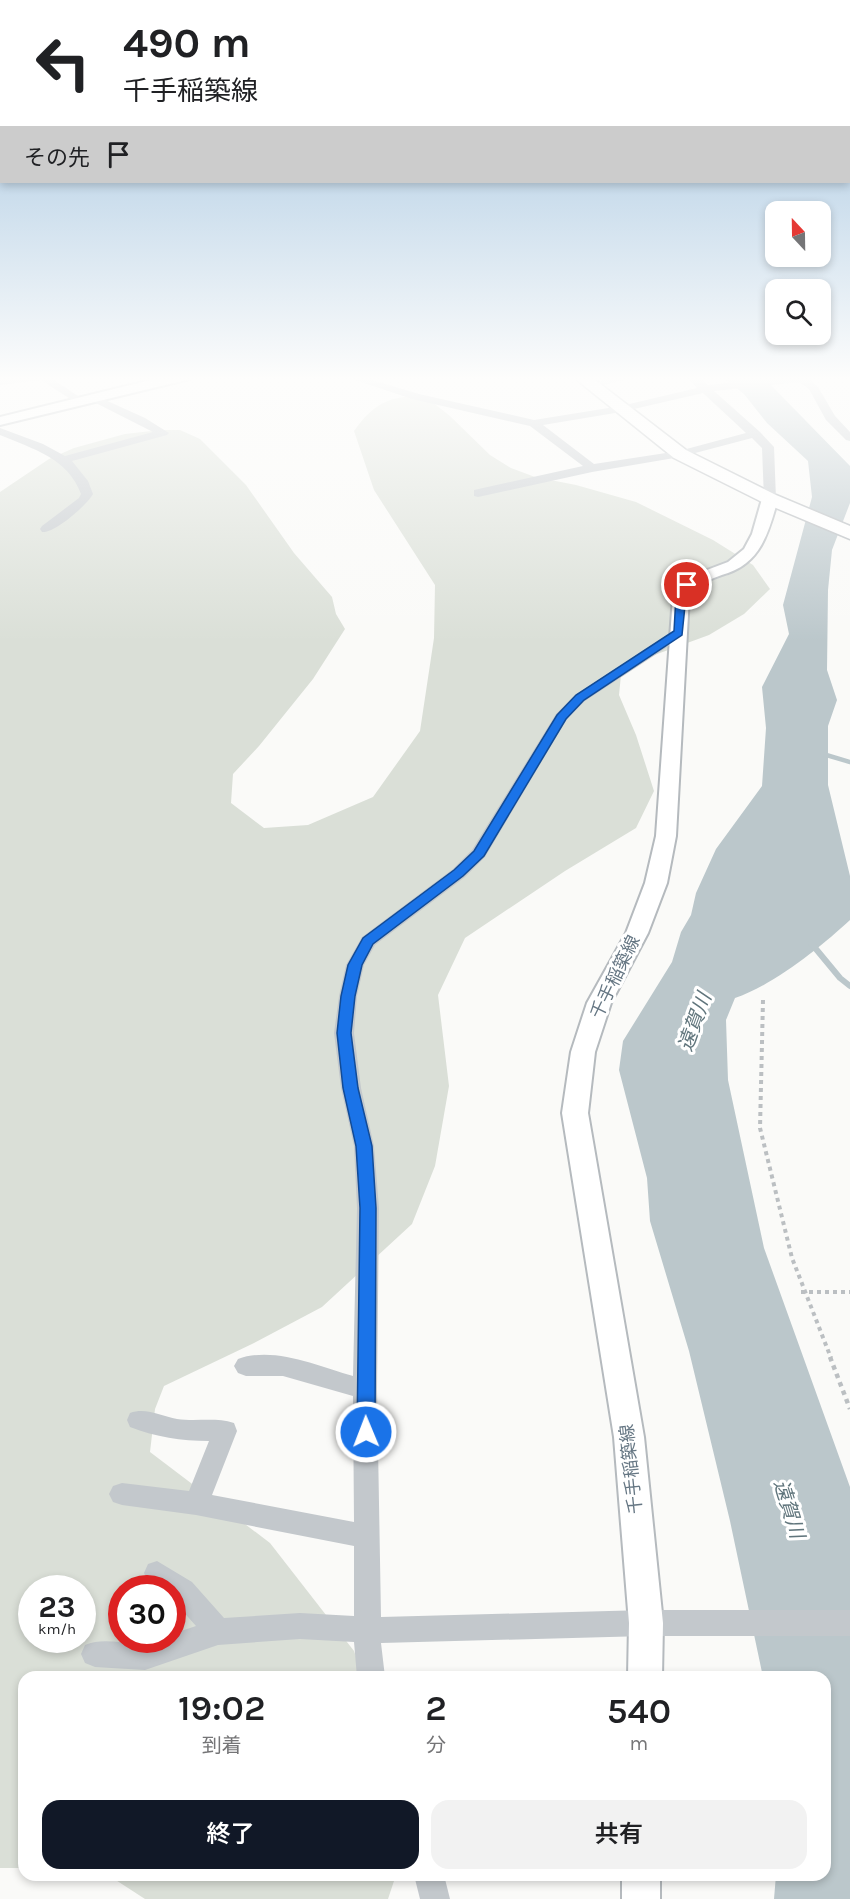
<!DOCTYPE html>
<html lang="ja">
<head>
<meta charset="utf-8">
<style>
	:root { --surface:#fff; --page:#f2f2f2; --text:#202124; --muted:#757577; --accent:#111827 }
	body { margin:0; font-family:Karla,"Noto Sans JP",sans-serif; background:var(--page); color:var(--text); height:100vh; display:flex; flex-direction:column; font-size:22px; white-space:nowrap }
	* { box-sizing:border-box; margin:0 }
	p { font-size:20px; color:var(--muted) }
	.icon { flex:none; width:33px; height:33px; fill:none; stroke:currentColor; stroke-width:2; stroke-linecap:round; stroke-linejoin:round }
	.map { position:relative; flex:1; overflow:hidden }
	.drawer { position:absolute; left:18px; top:1671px; width:813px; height:210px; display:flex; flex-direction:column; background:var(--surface); border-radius:18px; box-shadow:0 3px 9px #0003 }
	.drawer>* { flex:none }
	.top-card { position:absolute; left:0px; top:0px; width:850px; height:183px; box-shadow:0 3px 9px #0003; background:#fff; color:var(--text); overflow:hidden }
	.needle { width:39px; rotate:338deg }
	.fabs { position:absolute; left:765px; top:201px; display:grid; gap:12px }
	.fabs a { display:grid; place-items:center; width:66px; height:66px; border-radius:12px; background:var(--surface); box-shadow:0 3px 9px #0003; font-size:30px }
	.speed { position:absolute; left:18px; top:1575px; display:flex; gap:12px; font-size:30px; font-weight:700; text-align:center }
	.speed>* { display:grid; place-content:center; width:78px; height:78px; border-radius:50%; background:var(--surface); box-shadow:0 3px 9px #0003; line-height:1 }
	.speed small { font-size:15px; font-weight:400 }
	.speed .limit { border:9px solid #d22; background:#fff; color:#111 }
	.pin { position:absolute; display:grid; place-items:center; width:51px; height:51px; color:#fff; margin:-26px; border:3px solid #fff; border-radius:50%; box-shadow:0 2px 6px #0007 }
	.me { position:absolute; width:66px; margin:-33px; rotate:359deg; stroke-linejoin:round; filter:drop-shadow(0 0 4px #0008) }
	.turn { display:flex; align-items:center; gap:21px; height:126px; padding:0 24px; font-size:27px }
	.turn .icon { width:78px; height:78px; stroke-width:2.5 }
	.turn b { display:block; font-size:42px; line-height:51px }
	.then { display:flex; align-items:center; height:57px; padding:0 24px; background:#0003; gap:12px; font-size:22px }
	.eta { display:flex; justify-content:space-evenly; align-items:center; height:102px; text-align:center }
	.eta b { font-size:36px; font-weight:600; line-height:42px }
	.action { display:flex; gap:12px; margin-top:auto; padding:12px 24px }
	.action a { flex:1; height:69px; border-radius:18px; background:var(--accent); color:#fff; font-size:24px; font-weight:600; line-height:69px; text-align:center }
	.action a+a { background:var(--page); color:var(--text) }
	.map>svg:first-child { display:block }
</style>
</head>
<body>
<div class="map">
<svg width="850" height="1899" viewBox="0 0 850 1899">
	<rect width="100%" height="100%" fill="#fafaf8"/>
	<path fill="#dadfd7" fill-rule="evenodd" d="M404 397 427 398 450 416 490 455 511 468 535 477 576 485 636 502 713 540 753 565 770 589 744 614 709 635 649 657 621 675 619 695 636 735 654 791 636 828 565 871 465 938 438 995 449 1086 435 1166 412 1224 322 1307 252 1344 164 1386 155 1409 150 1452 270 1543 354 1651 363 1677H24V1868H0V492L49 459 74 448 125 434 160 430H180L200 439 246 485 294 553 332 597 336 614 345 629 313 679 259 746 233 774 231 803 264 828 308 825 373 797 420 731 434 638 435 585 374 490 354 431C368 412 380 400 404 397ZM32 1588H82V1640H32ZM122 1588H172V1640H122Z
		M108 1875H396L388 1899H145Z"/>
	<path fill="#bbc7cb" d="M721 376H762L850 466V503L832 550 828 590 827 670 837 700 828 726V785L850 876V920C821 947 772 986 735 998L726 1020 728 1080 764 1248 850 1487V1899H774L776 1875H825V1677H763L730 1521 689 1351 650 1221 647 1178 619 1070 623 1041 672 962 681 932 691 915 696 893 716 849 762 786 766 728 762 687 789 634 783 605 812 497 808 461 767 423 744 394Z"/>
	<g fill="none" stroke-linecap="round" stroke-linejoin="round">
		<path stroke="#bbc7cb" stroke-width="4.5" d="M823 754 850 762"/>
		<path stroke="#bbc7cb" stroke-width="6" d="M811 943 840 978 850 986"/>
		<defs>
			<path id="major" d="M167 376H192L190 379 0 425V417Z
				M770 494 778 499C769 530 762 561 728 573 713 578 700 582 689 596L676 836 667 883 648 933 611 1003 595 1052 588 1113 644 1437 663 1623 662 1677H628L629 1623 614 1437 562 1113 571 1052 587 1003 626 933 645 883 656 836 673 596 691 576 728 562 744 549 752 534 762 499Z
				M622 1875H660V1899H622Z"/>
			<path id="highway" d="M572 376H590L686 450 776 495 850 526V539L764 503 674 458Z"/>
		</defs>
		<use href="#major" stroke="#b5babe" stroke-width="4"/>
		<use href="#highway" stroke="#b4b9bd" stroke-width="3"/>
		<path stroke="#bbbfc2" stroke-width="4" stroke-dasharray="4 4" stroke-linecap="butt" d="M763 1000 760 1128 792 1258 831 1358
			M801 1292H850"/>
		<path stroke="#bbbfc2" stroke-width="4.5" stroke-dasharray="4.5 4.5" stroke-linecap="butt" d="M830 1357 850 1409"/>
		<path fill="#c3c8cc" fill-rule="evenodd" d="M24 376H48L84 400 79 403 75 402 41 380 0 385V379Z
			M343 376H359L419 394 534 420 621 406 697 388 686 376H697L708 385 793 376H827L811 380 818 387 835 416 850 432V441L846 440 826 420 809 389 799 382 714 391 760 432 774 447 776 499 774 502H766L764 499 762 448 752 438 680 457 592 472 478 497 474 496V490L583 466 530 426 412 399ZM703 393 746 433 679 451 594 464 543 425 621 412Z
			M620 376H640L592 388 587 385Z
			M92 394 145 418 169 433 167 435 72 461 88 481 93 494C87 505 54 534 42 532L40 529 42 526 79 498 81 494C68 458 33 449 0 435V428L43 444 65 456 153 432 88 399 87 397Z
			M679 629 686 633 684 636 585 701 567 719 485 857 465 877 375 945 364 965 357 996 354 1033 361 1088 374 1146 379 1208 377 1389 381 1617 646 1610H850V1636H646L381 1643 385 1677H357L354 1642 300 1639 218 1645 145 1670 95 1667 85 1663 81 1654 85 1645C104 1637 124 1645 144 1643 153 1643 162 1640 172 1640V1634L196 1626 172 1599V1588C158 1588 150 1587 144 1573L148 1564 157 1561 192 1582 224 1618 300 1613 354 1616V1546L196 1515 122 1505 113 1502 109 1494 113 1486 122 1483 189 1491 209 1441C181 1441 156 1437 130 1427L127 1420 130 1413C146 1407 161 1416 177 1419 196 1422 215 1417 234 1423L237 1431 212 1495 354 1522 353 1396 283 1376H246L238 1373 234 1366 238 1359C274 1346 318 1366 353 1376L357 1208 354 1146 341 1088 334 1033 339 996 346 965 362 937 453 869 472 850 556 714 575 695Z
			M414 1875H444L450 1899H420Z"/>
		<use href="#major" fill="#fff" fill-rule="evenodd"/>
		<use href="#highway" fill="#fff" fill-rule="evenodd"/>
	</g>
	<linearGradient id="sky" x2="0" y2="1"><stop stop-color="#96bcdc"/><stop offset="0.59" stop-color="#fdfdfc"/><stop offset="1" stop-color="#fdfdfc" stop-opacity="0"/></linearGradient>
	<rect width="850" height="642" fill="url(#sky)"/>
	<path fill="#1a73e8" stroke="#114b97" stroke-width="1.5" d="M684 583 692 585 686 596 682 635 584 700 566 719 484 856 463 876 373 944 362 965 355 996 351 1033 358 1088 372 1146 376 1208 375 1432 372 1437 366 1440 359 1437 357 1432 360 1208 356 1146 343 1088 337 1033 341 996 348 965 363 938 454 870 474 851 557 715 576 695 674 631 676 596Z"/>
	<g text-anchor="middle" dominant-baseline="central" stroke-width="6" stroke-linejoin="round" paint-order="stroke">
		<g font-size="18" fill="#657683" stroke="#fff">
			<text transform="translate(615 977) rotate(-64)">千手稲築線</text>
			<text transform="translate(631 1469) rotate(-96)">千手稲築線</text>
		</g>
		<g font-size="20" font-style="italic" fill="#60757c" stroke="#fff">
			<text transform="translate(695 1022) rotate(-70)">遠賀川</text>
			<text transform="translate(789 1509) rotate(73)">遠賀川</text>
		</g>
	</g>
</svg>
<div class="fabs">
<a><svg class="needle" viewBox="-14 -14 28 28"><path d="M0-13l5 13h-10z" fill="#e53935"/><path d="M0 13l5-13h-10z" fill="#757577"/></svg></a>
<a><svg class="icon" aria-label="search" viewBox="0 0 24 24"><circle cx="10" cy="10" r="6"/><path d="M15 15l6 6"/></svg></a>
</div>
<div class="speed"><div>23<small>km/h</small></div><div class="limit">30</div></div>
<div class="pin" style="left:687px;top:585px;background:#d93025"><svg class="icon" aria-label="arrive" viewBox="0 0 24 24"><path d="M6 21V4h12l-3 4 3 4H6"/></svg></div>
<svg class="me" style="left:366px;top:1432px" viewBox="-20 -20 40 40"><circle r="17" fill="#1a73e8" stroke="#fff" stroke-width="3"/><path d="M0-11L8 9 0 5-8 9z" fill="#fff"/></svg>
<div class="top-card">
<div class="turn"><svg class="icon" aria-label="left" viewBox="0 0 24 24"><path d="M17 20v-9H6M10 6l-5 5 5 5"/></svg><div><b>490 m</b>千手稲築線</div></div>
<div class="then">その先<svg class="icon" aria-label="arrive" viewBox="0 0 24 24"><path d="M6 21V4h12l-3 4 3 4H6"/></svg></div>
</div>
<section class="drawer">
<div class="eta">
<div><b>19:02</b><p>到着</p></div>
<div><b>2</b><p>分</p></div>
<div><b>540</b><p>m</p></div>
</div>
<div class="action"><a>終了</a><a>共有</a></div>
</section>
</div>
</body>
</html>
